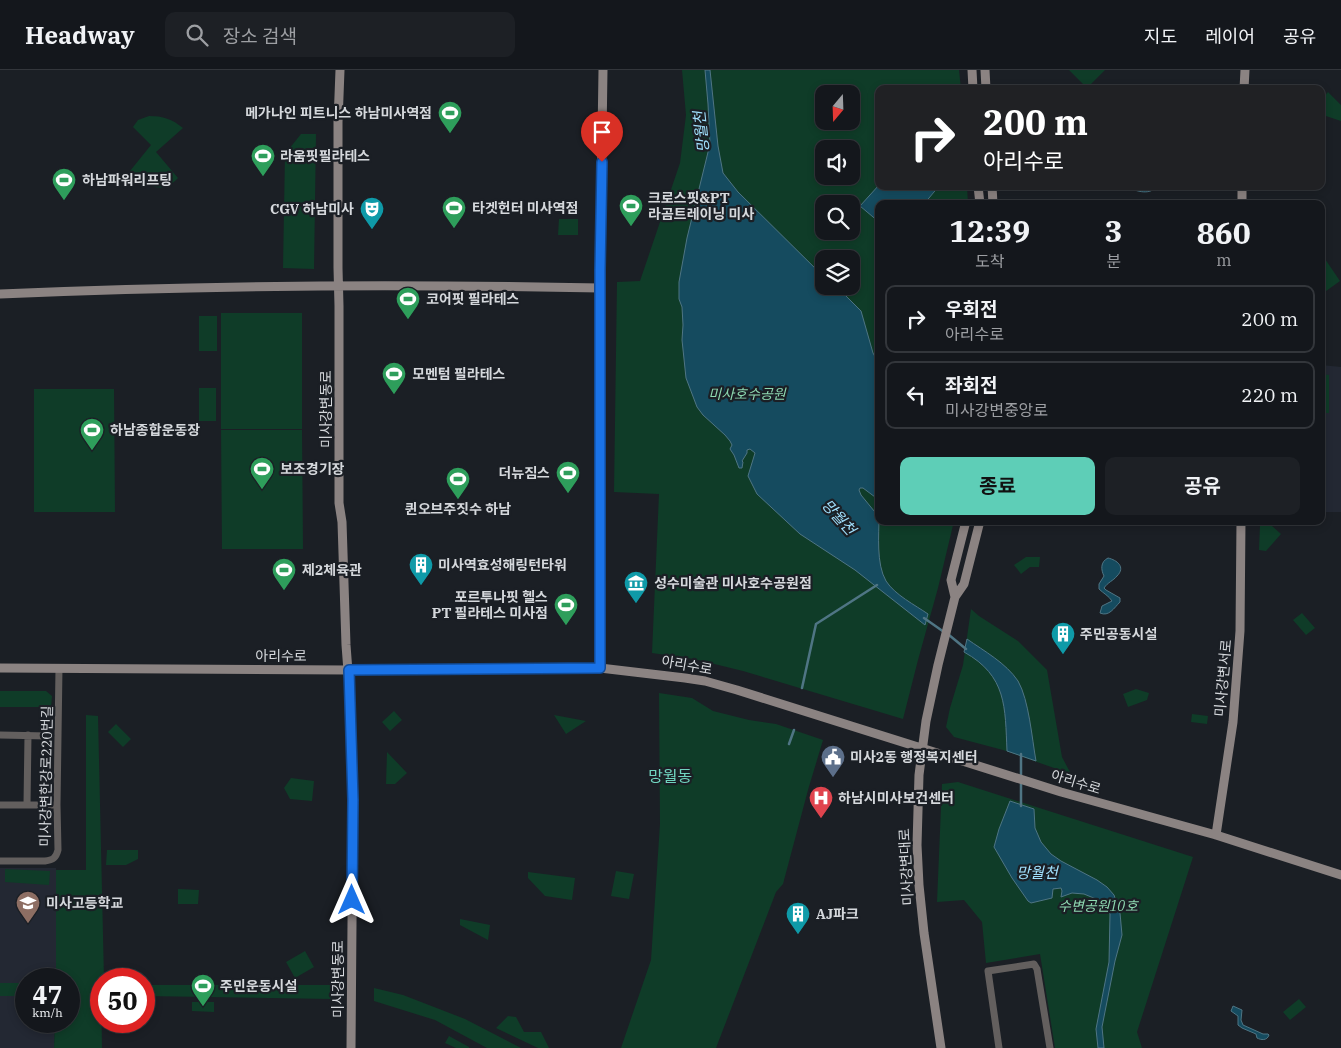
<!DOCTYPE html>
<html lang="ko">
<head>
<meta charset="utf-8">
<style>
	:root { --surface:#14171c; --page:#1d2025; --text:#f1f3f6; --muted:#9d9fa3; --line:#33363b; --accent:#5eceb7 }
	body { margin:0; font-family:"IBM Plex Serif","Noto Sans KR",serif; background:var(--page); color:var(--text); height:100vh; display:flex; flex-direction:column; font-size:19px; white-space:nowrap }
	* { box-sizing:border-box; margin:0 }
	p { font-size:16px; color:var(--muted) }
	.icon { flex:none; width:28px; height:28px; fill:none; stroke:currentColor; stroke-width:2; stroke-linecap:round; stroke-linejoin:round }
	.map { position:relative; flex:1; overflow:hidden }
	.side { position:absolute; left:875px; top:130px; width:450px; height:325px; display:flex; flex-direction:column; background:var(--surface); border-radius:10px; box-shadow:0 2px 8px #0003,0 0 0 1px var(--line) }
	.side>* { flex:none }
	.banner { position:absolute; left:875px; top:15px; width:450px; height:105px; border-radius:10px; box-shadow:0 2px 8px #0003,0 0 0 1px var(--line); background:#202124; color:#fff; overflow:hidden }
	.needle { width:32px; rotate:199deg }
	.fabs { position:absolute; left:815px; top:15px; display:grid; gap:10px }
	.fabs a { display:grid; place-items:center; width:45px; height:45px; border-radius:10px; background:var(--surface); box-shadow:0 2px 8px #0003,0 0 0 1px var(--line); font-size:25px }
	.speed { position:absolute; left:15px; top:898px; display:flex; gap:10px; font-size:25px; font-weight:700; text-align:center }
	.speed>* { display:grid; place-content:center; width:65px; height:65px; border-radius:50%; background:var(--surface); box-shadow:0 2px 8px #0003,0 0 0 1px var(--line); line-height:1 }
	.speed small { font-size:12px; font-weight:400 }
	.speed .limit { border:8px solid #d22; background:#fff; color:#111 }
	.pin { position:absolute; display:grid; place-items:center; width:42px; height:42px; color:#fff; margin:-51px -21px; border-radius:50% 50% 50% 0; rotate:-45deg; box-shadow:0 0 5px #0007 }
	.pin .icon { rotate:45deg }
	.me { position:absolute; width:55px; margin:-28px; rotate:0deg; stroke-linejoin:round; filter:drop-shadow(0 0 4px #0008) }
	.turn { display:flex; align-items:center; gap:18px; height:105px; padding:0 25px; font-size:22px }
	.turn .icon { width:65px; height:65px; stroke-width:2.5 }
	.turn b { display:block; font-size:35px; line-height:42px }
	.eta { display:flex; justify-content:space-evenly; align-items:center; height:85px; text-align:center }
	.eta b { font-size:30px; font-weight:700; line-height:35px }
	.action { display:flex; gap:10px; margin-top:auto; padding:10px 25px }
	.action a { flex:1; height:58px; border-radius:10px; background:var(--accent); color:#111; font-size:20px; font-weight:700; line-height:58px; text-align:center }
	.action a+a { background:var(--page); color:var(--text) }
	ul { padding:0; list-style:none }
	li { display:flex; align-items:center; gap:15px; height:68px; margin:0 10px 8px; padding:0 15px; border:2px solid var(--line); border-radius:10px }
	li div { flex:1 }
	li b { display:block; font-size:19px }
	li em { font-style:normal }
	header { display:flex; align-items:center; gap:30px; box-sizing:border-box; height:70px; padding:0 25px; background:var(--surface); border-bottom:1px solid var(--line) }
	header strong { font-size:24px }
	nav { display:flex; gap:28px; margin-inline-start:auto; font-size:18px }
	.search { width:350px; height:45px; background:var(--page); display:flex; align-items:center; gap:12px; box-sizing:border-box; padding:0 18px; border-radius:10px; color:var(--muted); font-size:19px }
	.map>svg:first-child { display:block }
</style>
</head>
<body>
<header>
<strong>Headway</strong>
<div class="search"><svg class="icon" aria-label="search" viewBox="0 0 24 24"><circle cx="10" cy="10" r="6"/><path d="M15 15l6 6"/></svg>장소 검색</div>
<nav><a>지도</a><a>레이어</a><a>공유</a></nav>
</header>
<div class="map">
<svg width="1341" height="978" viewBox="0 0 1341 978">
	<rect width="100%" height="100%" fill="#1b1f25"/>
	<path fill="#232833" d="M1321 295 1341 297V442H1321Z
		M0 798H56V909H26V913H0Z
		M0 926H26V951H55L54 978H0Z"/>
	<path fill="#0f3c28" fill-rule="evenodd" d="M682 0H959L961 19H879V116H967L968 134H879V451H954L938 518 918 590 903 649 743 601 694 589 652 583 659 424 614 422 617 212 640 211 680 93 686 45ZM824 24H851V51H824ZM824 79H851V106H824ZM824 134H851V161H824ZM824 189H851V216H824Z
		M1069 0H1105L1087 18Z
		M1328 22 1341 35V51L1326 46 1321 30Z
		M149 46C163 46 172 49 183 58L156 82 178 108C160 127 146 114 130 101L151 75 133 57 138 50Z
		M301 64H316L314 199 283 198 285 84Z
		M559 149H578V165H558Z
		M1323 186 1340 211 1322 224 1321 188Z
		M221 243H302V359H221Z
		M199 246H217V281H199Z
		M1321 304 1329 305V343H1321Z
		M199 318H216V351H199Z
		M34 319H114L115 442H34Z
		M221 360H302L303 479H222Z
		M1260 455 1272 456 1281 464 1266 481 1259 480Z
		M1026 487H1040L1039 497H1030L1021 504 1014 495Z
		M971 539 979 546 1018 571 1047 600 1062 687 1071 704 1003 680 954 667 946 657 950 638 963 595Z
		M1302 543 1315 558 1306 565 1293 550Z
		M1136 619 1149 623 1147 630 1128 637 1123 624Z
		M0 621H46L52 626 51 637H0Z
		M659 623 692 628 713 641 749 650 776 654 823 670 808 720 783 814 776 822 716 978H621L651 890 660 754Z
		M394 641 402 650 390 661 382 652Z
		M1192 644 1208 646 1207 654 1191 652Z
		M86 645 98 646 104 909H101L102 978H54L55 951H69V909H56V800H86Z
		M554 645 586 651 566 664Z
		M116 654 131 669 123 677 108 662Z
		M387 682 407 703 395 714H386Z
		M291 708 314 711 312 731 290 729 284 718Z
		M958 712 1193 787 1137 962 1142 978H1055L1040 884 986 893 982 852 964 830 937 832 942 714Z
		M107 780H138V789L126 795H106Z
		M5 799 50 801 49 815 5 812Z
		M616 801 634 804 629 829 611 826Z
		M528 802 575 808 572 830 545 826 528 808Z
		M178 819 199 820 198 834H178Z
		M460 849 490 855 488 870 460 855Z
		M305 881 314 897 295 908 286 892Z
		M0 913H26V926H0Z
		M144 915H333L332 929 144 926Z
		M374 918 403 925 465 949 521 978H487L435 950 374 931Z
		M1299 929 1306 937 1290 950 1283 942Z
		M192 932H214V942L192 941Z
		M508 946 516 947 524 962H541L549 978H538L496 958Z
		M449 966 469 977V978H456L445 973Z"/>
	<path fill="#154b5f" stroke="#4f7584" d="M705 0H710L718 76 723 103 738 122 824 207V216H833L841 221 861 241 873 283 879 294V430L863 418H860L859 420 861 425 879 447C879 464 876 494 886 511 895 525 915 535 928 544L925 555 855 500 800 464 757 424 748 406 755 383 750 379 747 380V383L742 391 743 392 742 398H739L734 385 730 379 732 375 730 371 725 365 703 345 697 337 686 308 682 270 683 255 682 237 679 229V212L687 168 710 74 708 34Z
		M879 115V116H939L924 134H879V152L860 136Z
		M1124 116H1157C1149 127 1134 120 1124 116Z
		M1108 488C1117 490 1126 497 1117 506 1113 511 1108 512 1104 518L1106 520 1120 528V532C1114 538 1109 547 1100 543L1102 536 1112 531C1109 526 1103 523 1099 519V514L1104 506C1101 500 1100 492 1108 488Z
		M967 569C984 581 1006 593 1018 611 1029 630 1032 669 1036 691L1007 681C1005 637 1007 606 964 582Z
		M1010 731 1034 739 1035 758 1041 772 1051 784 1061 791 1097 810 1107 817 1114 825 1120 843 1122 865 1115 891 1102 957 1104 978H1098L1096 959 1109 892 1110 844 1106 836 1096 829 1084 824 1072 823 1061 827 1062 821 1061 818 1053 819 1052 828 1031 833 1028 831 1012 808 994 777 999 759Z
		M1233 936 1242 940 1241 950 1243 955 1263 964H1268L1269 965C1267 971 1261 970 1257 968L1256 964 1242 958 1238 955V946L1231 941Z"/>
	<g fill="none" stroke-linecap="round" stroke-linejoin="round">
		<path stroke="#4f7584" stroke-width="2.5" d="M924 548 944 562
			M949 565 966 579
			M802 618 816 554 877 515
			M789 674 794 660
			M1021 706V684
			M1021 736V712"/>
		<path stroke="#635f5e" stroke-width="7" d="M0 665 48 666
			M27 734 28 665
			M0 735H57
			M0 791H45C53 790 56 788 58 780L57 735 59 598
			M999 978 988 901 1034 894 1037 899 1050 978"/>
		<path stroke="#8b8382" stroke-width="9" d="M340 0 338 52V198L339 236V433L342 452 346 575 350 628 353 730 351 978
			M972 0 973 19
			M985 0 986 19
			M1244 19 1245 0
			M978 116 980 134
			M992 116 993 134
			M1242 134V116
			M0 224C200 215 401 214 601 218
			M955 527 951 510 966 451
			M0 598 349 600 600 598 685 608 705 611 737 620 1061 722 1216 765 1341 805
			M600 598V200L603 0
			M1216 765 1233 652 1240 561 1241 451
			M941 978 924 863 919 815 917 775 919 705 926 651 938 595 955 527 964 514 980 451"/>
	</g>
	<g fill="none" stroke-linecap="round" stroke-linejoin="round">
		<defs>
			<path id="route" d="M352 830 353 730 349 600 600 598V200L602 92"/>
		</defs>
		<use href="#route" stroke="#114b97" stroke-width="12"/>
		<use href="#route" stroke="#1a73e8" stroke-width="9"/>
	</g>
	<defs>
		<symbol id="stadium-pin" viewBox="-11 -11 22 30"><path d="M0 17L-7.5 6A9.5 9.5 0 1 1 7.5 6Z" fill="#2e9e5b" stroke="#1b1f25"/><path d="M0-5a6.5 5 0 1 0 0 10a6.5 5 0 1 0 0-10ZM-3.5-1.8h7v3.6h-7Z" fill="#fff"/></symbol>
		<symbol id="theatre-pin" viewBox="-11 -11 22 30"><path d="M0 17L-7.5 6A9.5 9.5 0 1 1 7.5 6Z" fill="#0f9aa8" stroke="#1b1f25"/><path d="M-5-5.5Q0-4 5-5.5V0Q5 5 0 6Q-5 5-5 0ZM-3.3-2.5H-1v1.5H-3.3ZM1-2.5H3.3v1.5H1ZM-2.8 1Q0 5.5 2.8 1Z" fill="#fff"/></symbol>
		<symbol id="building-pin" viewBox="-11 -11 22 30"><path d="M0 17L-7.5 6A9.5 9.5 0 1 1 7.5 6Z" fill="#0f9aa8" stroke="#1b1f25"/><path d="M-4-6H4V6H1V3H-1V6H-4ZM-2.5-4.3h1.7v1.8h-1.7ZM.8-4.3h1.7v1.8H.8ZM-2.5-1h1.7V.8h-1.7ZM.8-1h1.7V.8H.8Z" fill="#fff"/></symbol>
		<symbol id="museum-pin" viewBox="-11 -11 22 30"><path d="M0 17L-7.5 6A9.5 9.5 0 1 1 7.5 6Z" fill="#0f9aa8" stroke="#1b1f25"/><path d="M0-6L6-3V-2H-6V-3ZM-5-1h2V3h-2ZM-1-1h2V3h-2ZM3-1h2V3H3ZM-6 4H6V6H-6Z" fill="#fff"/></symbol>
		<symbol id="civic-pin" viewBox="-11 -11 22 30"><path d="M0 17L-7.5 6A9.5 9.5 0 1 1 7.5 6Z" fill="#5c6f8a" stroke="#1b1f25"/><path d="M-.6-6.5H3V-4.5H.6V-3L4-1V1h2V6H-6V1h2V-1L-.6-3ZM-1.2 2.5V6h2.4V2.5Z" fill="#fff"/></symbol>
		<symbol id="hospital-pin" viewBox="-11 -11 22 30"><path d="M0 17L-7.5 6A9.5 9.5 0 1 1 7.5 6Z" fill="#e0444e" stroke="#1b1f25"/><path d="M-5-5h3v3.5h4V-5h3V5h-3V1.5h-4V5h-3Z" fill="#fff"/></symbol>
		<symbol id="school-pin" viewBox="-11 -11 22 30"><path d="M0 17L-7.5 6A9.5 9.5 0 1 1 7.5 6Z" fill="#8d6e63" stroke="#1b1f25"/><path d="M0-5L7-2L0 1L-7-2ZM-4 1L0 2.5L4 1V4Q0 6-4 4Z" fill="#fff"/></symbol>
	</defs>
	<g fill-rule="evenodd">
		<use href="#stadium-pin" x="436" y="29" width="28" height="38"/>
		<use href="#stadium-pin" x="249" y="72" width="28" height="38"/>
		<use href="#stadium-pin" x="50" y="96" width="28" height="38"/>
		<use href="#stadium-pin" x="617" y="122" width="28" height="38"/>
		<use href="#stadium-pin" x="440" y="124" width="28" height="38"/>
		<use href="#theatre-pin" x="358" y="125" width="28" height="38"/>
		<use href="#stadium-pin" x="394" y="215" width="28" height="38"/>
		<use href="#stadium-pin" x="380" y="290" width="28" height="38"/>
		<use href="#stadium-pin" x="78" y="346" width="28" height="38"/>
		<use href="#stadium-pin" x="248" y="385" width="28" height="38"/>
		<use href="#stadium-pin" x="554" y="389" width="28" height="38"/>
		<use href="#stadium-pin" x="444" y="395" width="28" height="38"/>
		<use href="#building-pin" x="407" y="481" width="28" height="38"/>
		<use href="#stadium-pin" x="270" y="486" width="28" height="38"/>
		<use href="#museum-pin" x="622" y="499" width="28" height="38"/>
		<use href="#stadium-pin" x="552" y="521" width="28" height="38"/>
		<use href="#building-pin" x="1049" y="550" width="28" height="38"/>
		<use href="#civic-pin" x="819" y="673" width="28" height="38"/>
		<use href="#hospital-pin" x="807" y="714" width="28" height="38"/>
		<use href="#school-pin" x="14" y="819" width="28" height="38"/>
		<use href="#building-pin" x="784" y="830" width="28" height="38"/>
		<use href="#stadium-pin" x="189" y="902" width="28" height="38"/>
	</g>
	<g text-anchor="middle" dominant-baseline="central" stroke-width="4.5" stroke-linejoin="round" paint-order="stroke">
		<g font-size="14" font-weight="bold" fill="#d5d8dc" stroke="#1b1f25" text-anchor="start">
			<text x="432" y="43" text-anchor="end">메가나인 피트니스 하남미사역점</text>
			<text x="280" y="86">라움핏필라테스</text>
			<text x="82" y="110">하남파워리프팅</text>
			<text x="648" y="128">크로스핏&amp;PT<tspan x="648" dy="16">라곰트레이닝 미사</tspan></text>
			<text x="472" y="138">타겟헌터 미사역점</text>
			<text x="354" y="139" text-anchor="end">CGV 하남미사</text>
			<text x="426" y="229">코어핏 필라테스</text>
			<text x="412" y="304">모멘텀 필라테스</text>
			<text x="110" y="360">하남종합운동장</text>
			<text x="280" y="399">보조경기장</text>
			<text x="550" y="403" text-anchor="end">더뉴짐스</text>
			<text x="458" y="439" text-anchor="middle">퀸오브주짓수 하남</text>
			<text x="438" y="495">미사역효성해링턴타워</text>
			<text x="302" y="500">제2체육관</text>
			<text x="654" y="513">성수미술관 미사호수공원점</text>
			<text x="548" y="527" text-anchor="end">포르투나핏 헬스<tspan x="548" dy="16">PT 필라테스 미사점</tspan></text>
			<text x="1080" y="564">주민공동시설</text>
			<text x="850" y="687">미사2동 행정복지센터</text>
			<text x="838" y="728">하남시미사보건센터</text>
			<text x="46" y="833">미사고등학교</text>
			<text x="816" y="844">AJ파크</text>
			<text x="220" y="916">주민운동시설</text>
		</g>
		<g font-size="14" font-style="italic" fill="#8ed9b1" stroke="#1b1f25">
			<text x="747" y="324">미사호수공원</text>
			<text x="1098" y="836">수변공원10호</text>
		</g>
		<g font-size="14" fill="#d5d8dc" stroke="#1b1f25">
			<text transform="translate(326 339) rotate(-90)">미사강변동로</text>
			<text x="281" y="586">아리수로</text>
			<text transform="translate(687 595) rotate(10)">아리수로</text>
			<text transform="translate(1223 608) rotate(-85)">미사강변서로</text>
			<text transform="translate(46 706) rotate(-89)">미사강변한강로220번길</text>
			<text transform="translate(1076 712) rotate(17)">아리수로</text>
			<text transform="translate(906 797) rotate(-93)">미사강변대로</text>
			<text transform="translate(338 909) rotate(-90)">미사강변동로</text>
		</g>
		<g font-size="15" font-style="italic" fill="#a1e1fe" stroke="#1b1f25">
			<text transform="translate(701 62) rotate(-96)">망월천</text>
			<text transform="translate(839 447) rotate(48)">망월천</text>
			<text x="1037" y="802">망월천</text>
		</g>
		<g font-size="16" fill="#70d4bf" stroke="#1b1f25">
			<text x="670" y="706">망월동</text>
		</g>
	</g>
</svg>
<div class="fabs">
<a><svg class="needle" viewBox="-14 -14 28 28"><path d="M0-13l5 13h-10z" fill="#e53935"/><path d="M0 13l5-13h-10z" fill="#9d9fa3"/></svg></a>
<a><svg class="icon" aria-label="sound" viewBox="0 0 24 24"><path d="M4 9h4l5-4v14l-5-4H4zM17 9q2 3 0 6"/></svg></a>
<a><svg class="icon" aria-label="search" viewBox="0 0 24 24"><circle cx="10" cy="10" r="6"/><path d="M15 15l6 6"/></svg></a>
<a><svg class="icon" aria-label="layers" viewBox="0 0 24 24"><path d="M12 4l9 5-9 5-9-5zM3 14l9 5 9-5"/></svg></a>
</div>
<div class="speed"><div>47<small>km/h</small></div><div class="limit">50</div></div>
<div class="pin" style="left:602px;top:92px;background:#d93025"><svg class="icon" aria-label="arrive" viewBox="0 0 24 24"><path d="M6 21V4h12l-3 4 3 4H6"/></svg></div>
<svg class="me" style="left:352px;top:830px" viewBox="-20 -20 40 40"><path d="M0-17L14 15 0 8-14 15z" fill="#1a73e8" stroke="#fff" stroke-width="4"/></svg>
<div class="banner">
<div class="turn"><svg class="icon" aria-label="right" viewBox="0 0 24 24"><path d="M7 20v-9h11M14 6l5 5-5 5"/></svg><div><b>200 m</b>아리수로</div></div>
</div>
<section class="side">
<div class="eta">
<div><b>12:39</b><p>도착</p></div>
<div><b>3</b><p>분</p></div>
<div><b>860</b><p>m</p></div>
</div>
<ul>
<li><svg class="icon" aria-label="right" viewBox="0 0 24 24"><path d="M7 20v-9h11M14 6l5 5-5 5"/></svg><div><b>우회전</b><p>아리수로</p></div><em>200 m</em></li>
<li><svg class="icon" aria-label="left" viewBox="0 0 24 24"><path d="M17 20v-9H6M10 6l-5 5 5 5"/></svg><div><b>좌회전</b><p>미사강변중앙로</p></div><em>220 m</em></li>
</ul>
<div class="action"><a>종료</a><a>공유</a></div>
</section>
</div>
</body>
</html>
